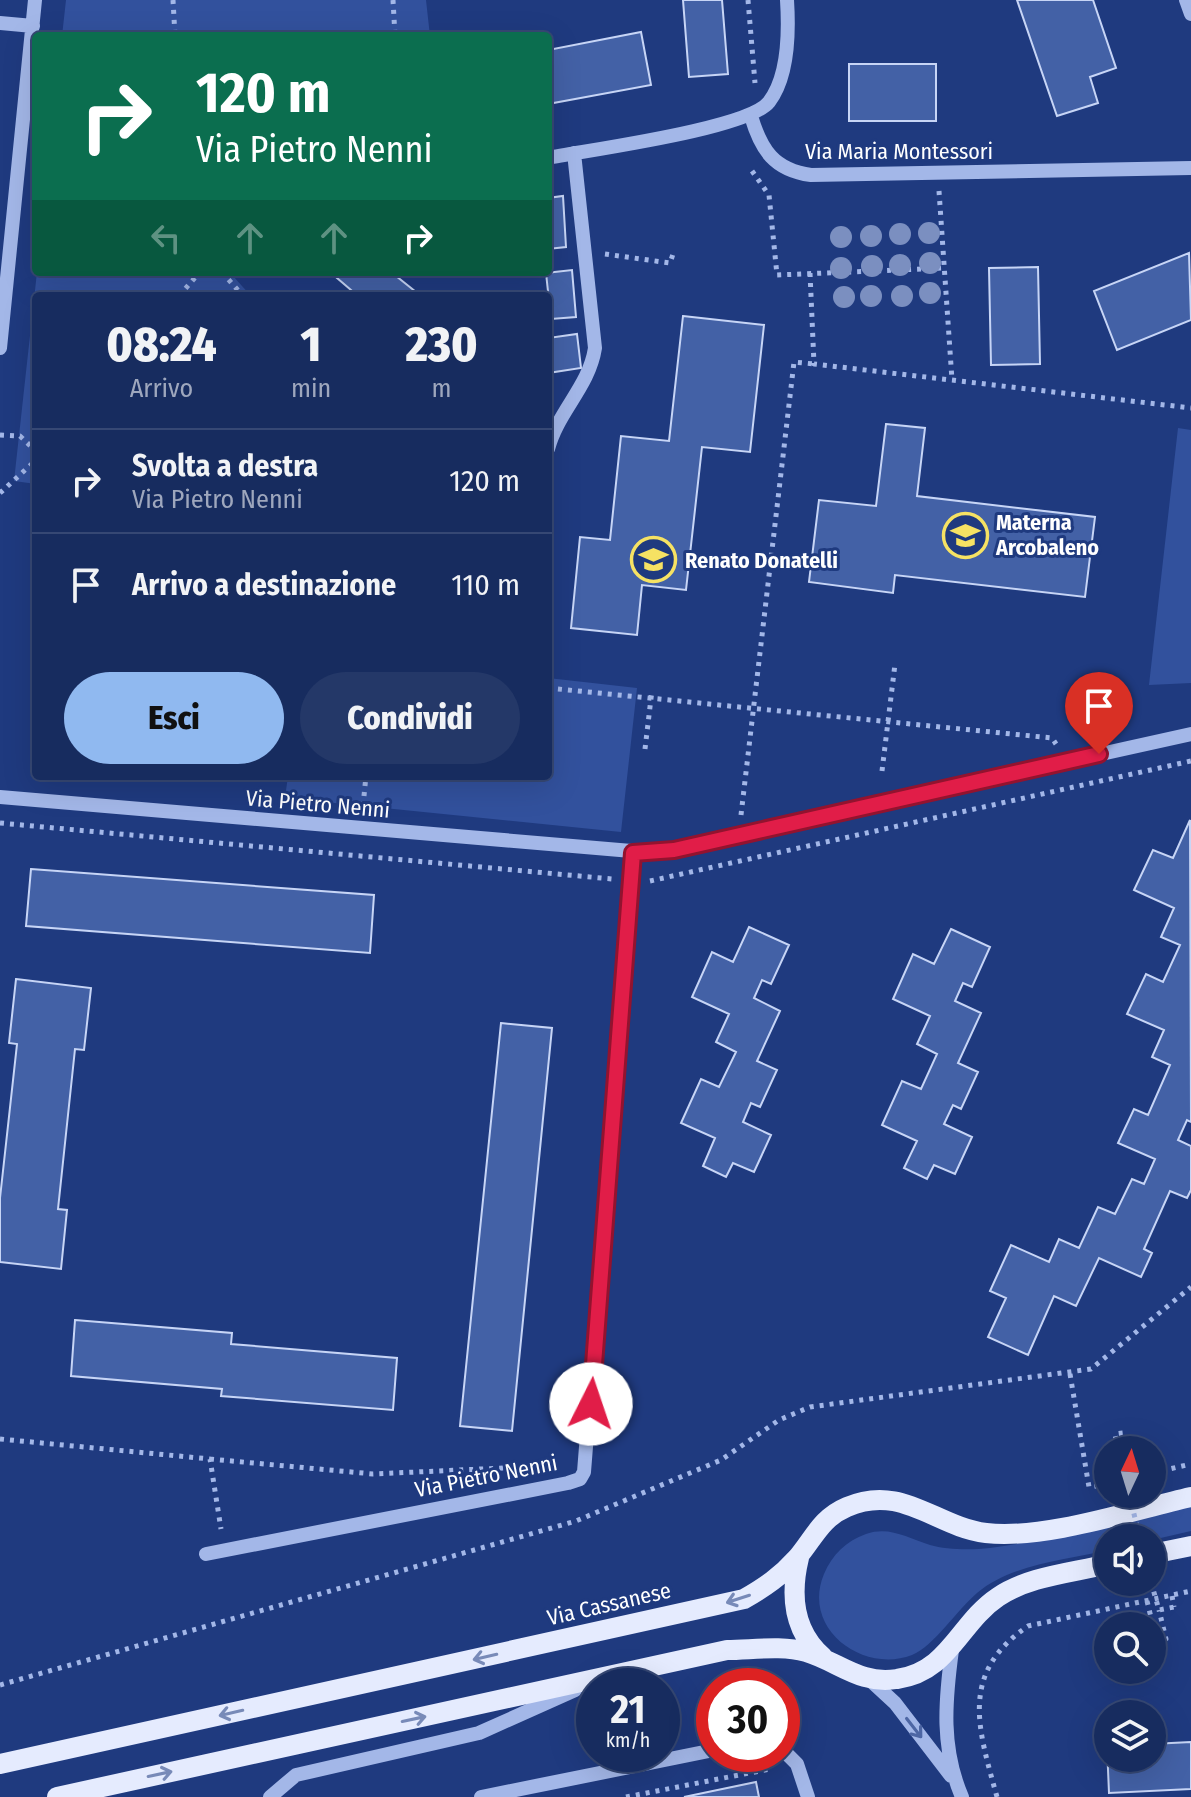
<!DOCTYPE html>
<html lang="it">
<head>
<meta charset="utf-8">
<style>
	:root { --surface:#172c5f; --page:#243868; --text:#f1f3f6; --muted:#9ea7bd; --line:#364874; --accent:#90b9f0 }
	body { margin:0; font-family:"Fira Sans Condensed",sans-serif; background:var(--page); color:var(--text); height:100vh; display:flex; flex-direction:column; font-size:30px; white-space:nowrap }
	* { box-sizing:border-box; margin:0 }
	p { font-size:26px; color:var(--muted) }
	.icon { flex:none; width:44px; height:44px; fill:none; stroke:currentColor; stroke-width:2; stroke-linecap:round; stroke-linejoin:round }
	.map { position:relative; flex:1; overflow:hidden }
	.details { position:absolute; left:32px; top:292px; width:520px; height:488px; display:flex; flex-direction:column; background:var(--surface); border-radius:8px; box-shadow:0 8px 32px #0002,0 0 0 2px var(--line) }
	.details>* { flex:none }
	.hud { position:absolute; left:32px; top:32px; width:520px; height:244px; border-radius:8px; box-shadow:0 8px 32px #0002,0 0 0 2px var(--line); background:#0b6e4f; color:#fff; overflow:hidden }
	.needle { width:52px; rotate:4deg }
	.controls { position:absolute; left:1094px; top:1436px; display:grid; gap:16px }
	.controls a { display:grid; place-items:center; width:72px; height:72px; border-radius:50%; background:var(--surface); box-shadow:0 8px 32px #0002,0 0 0 2px var(--line); font-size:40px }
	.speed { position:absolute; left:576px; top:1668px; display:flex; gap:16px; font-size:40px; font-weight:700; text-align:center }
	.speed>* { display:grid; place-content:center; width:104px; height:104px; border-radius:50%; background:var(--surface); box-shadow:0 8px 32px #0002,0 0 0 2px var(--line); line-height:1 }
	.speed small { font-size:20px; font-weight:400 }
	.speed .limit { border:12px solid #d22; background:#fff; color:#111 }
	.pin { position:absolute; display:grid; place-items:center; width:68px; height:68px; color:#fff; margin:-82px -34px; border-radius:50% 50% 50% 0; rotate:-45deg; box-shadow:0 0 8px #0007 }
	.pin .icon { rotate:45deg }
	.me { position:absolute; width:88px; margin:-44px; rotate:4deg; stroke-linejoin:round; filter:drop-shadow(0 0 6px #0008) }
	.turn { display:flex; align-items:center; gap:28px; height:168px; padding:0 32px; font-size:36px }
	.turn .icon { width:104px; height:104px; stroke-width:2.5 }
	.turn b { display:block; font-size:56px; line-height:68px }
	.lanes { display:flex; align-items:center; height:76px; padding:0 32px; background:#0003; justify-content:center; gap:40px; direction:ltr }
	.lanes .off { opacity:.35 }
	.eta { display:flex; justify-content:space-evenly; align-items:center; height:136px; text-align:center }
	.eta b { font-size:48px; font-weight:800; line-height:56px }
	.action { display:flex; gap:16px; margin-top:auto; padding:16px 32px }
	.action a { flex:1; height:92px; border-radius:48px; background:var(--accent); color:#111; font-size:32px; font-weight:800; line-height:92px; text-align:center }
	.action a+a { background:var(--page); color:var(--text) }
	ul { padding:0; list-style:none }
	li { display:flex; align-items:center; gap:24px; height:104px; padding:0 32px; border-top:2px solid var(--line) }
	li div { flex:1 }
	li b { display:block; font-size:30px }
	li em { font-style:normal }
	.map>svg:first-child { display:block }
</style>
</head>
<body>
<div class="map">
<svg width="1191" height="1797" viewBox="0 0 1191 1797">
	<rect width="100%" height="100%" fill="#1f3a7f"/>
	<path fill="#32519d" d="M66 0H426L430 36H62Z
		M37 272H237L233 276 251 296H36V484L14 481Z
		M1178 428 1191 430V683L1149 685Z
		M548 678 637 688 621 832 285 798 288 776H548Z
		M1191 1504V1531L1152 1540 1108 1538V1550C1066 1560 1011 1564 977 1593 957 1610 934 1646 912 1655 863 1674 801 1629 824 1574 832 1555 846 1541 866 1534 890 1526 907 1538 930 1545 947 1550 972 1550 990 1548 1057 1539 1125 1519 1191 1504Z"/>
	<path fill="#4361a6" stroke="#c7d5f6" stroke-width="2" d="M683 0H722L728 74 689 77Z
		M1017 0H1093L1116 68 1090 77 1098 103 1057 116Z
		M641 32 651 85 548 104V50Z
		M849 64H936V121H849Z
		M563 196 566 247 548 249V198Z
		M1189 253 1191 320 1117 350 1094 291Z
		M1038 267 1040 364 991 365 989 268Z
		M572 270 576 317 551 319 546 273Z
		M330 272H391L421 296H358Z
		M683 316 764 325 750 452 702 447 686 590 642 585 637 635 571 628 580 537 610 540 621 436 669 441Z
		M577 334 581 368 548 373V338Z
		M886 424 925 428 917 496 1095 517 1085 597 895 575 893 593 809 582 819 500 876 506Z
		M1190 820 1191 1122 1187 1120 1178 1140 1191 1146V1190L1187 1198 1170 1191 1144 1249 1152 1253 1141 1277 1099 1258 1076 1306 1054 1296 1028 1355 988 1337 1006 1298 990 1291 1011 1245 1049 1262 1059 1239 1079 1248 1098 1207 1115 1214 1132 1179 1144 1184 1155 1159 1118 1143 1134 1109 1148 1115 1170 1065 1152 1057 1164 1030 1127 1014 1146 974 1163 982 1180 945 1161 937 1174 908 1134 890 1153 850 1173 858Z
		M31 869 374 895 370 953 26 926Z
		M749 927 789 945 771 984 762 980 754 998 780 1011 757 1061 777 1070 760 1107 751 1103 743 1122 771 1135 754 1172 733 1163 726 1177 703 1166 715 1138 681 1123 701 1079 719 1087 736 1052 716 1042 729 1014 692 997 712 952 733 962Z
		M951 929 990 947 972 987 963 983 955 1001 981 1013 958 1063 978 1072 961 1109 953 1105 944 1124 972 1137 955 1174 934 1165 927 1179 904 1168 917 1141 882 1125 902 1081 921 1089 937 1054 917 1044 930 1016 893 999 913 954 934 964Z
		M16 979 91 988 84 1050 75 1049 58 1209 67 1210 61 1269 0 1262V1198L17 1044 9 1043Z
		M501 1023 552 1028 512 1431 460 1426Z
		M75 1320 232 1333 231 1344 397 1358 393 1410 221 1396 222 1389 71 1376Z
		M1191 1742V1789L1109 1793 1107 1746 1108 1758H1152V1744Z
		M756 1782 759 1797H684Z"/>
	<g fill="none" stroke-linecap="round" stroke-linejoin="round">
		<path stroke="#a3b7e8" stroke-width="5" stroke-dasharray="4 6" stroke-linecap="butt" d="M173 0 175 36
			M393 0 395 36
			M748 0 755 83
			M752 171 769 195 777 275 944 268
			M939 191 952 380
			M605 254 670 263 674 251
			M222 272 243 296
			M810 273 814 364 1191 408
			M179 296 200 272
			M0 435 20 436 36 451
			M0 493 36 460
			M548 688 1052 738 1056 744
			M645 749 652 690
			M882 771 895 664
			M363 806 366 776
			M741 815 794 362 814 364
			M0 823 612 879
			M650 881 1191 761
			M1070 1374 1089 1487 1108 1484
			M0 1439 210 1459 221 1529
			M1118 1450 1115 1434 1123 1433 1127 1450
			M210 1459 373 1474 525 1467
			M1152 1473 1191 1464
			M1172 1596 1174 1607
			M1147 1601 1157 1642 1166 1639 1159 1610
			M0 1685 576 1521 721 1460 779 1420 810 1407 1091 1369 1191 1287
			M626 1797 770 1769
			M997 1797C978 1728 959 1673 1028 1626L1191 1591"/>
		<path stroke="#a3b7e8" stroke-width="14" d="M1186 0 1191 14
			M0 23 33 26
			M751 116C761 150 774 170 811 175L1191 168
			M548 158C588 150 748 129 769 102 789 76 789 31 787 0
			M0 348 35 0
			M548 449C558 411 589 387 595 348L574 153
			M0 797 655 853 1191 734
			M206 1554 568 1483 580 1479 584 1472 633 853
			M952 1650C945 1702 941 1748 962 1797
			M869 1679 895 1703 951 1776
			M782 1749 797 1764 808 1797
			M270 1797 296 1775 479 1733 575 1690
			M481 1797 714 1750"/>
		<path stroke="#e5ebfe" stroke-width="20" d="M1152 1554 1191 1546
			M799 1558C790 1595 793 1631 823 1657
			M0 1764 744 1599C765 1587 781 1576 797 1558 814 1538 821 1518 847 1507 902 1483 936 1527 986 1533 1044 1540 1133 1510 1191 1497
			M57 1797 727 1650C751 1650 782 1645 806 1652 839 1662 860 1685 897 1679 949 1672 959 1623 998 1597 1029 1576 1072 1573 1108 1564"/>
		<path stroke="#a3b7e8" stroke-width="5" stroke-dasharray="4 6" stroke-linecap="butt" d="M1129 1494 1140 1538
			M1151 1582 1159 1610 1174 1607"/>
	</g>
	<g fill="#7b8fc0">
		<circle cx="929" cy="233" r="11"/>
		<circle cx="900" cy="234" r="11"/>
		<circle cx="871" cy="236" r="11"/>
		<circle cx="841" cy="237" r="11"/>
		<circle cx="930" cy="263" r="11"/>
		<circle cx="900" cy="265" r="11"/>
		<circle cx="872" cy="266" r="11"/>
		<circle cx="841" cy="268" r="11"/>
		<circle cx="930" cy="293" r="11"/>
		<circle cx="871" cy="296" r="11"/>
		<circle cx="902" cy="296" r="11"/>
		<circle cx="844" cy="297" r="11"/>
	</g>
	<defs><path id="oneway-shaft" d="M-6 0H5M1.5-3L5.5 0L1.5 3" fill="none" stroke-width="1.6" stroke-linecap="round" stroke-linejoin="round" transform="scale(2)"/></defs>
	<g stroke="#788ab8">
		<use href="#oneway-shaft" transform="translate(738 1599) rotate(162)"/>
		<use href="#oneway-shaft" transform="translate(485 1657) rotate(167)"/>
		<use href="#oneway-shaft" transform="translate(231 1713) rotate(167)"/>
		<use href="#oneway-shaft" transform="translate(414 1719) rotate(-12)"/>
		<use href="#oneway-shaft" transform="translate(160 1774) rotate(-12)"/>
	</g>
	<use stroke="#4d66a4" href="#oneway-shaft" transform="translate(914 1728) rotate(52)"/>
	<g fill="none" stroke-linecap="round" stroke-linejoin="round">
		<defs>
			<path id="route" d="M591 1404 633 853 674 850 1099 754"/>
		</defs>
		<use href="#route" stroke="#92132f" stroke-width="20"/>
		<use href="#route" stroke="#e11d48" stroke-width="14"/>
	</g>
	<defs>
		<symbol id="school-ring" viewBox="-11 -11 22 22"><circle r="9.5" fill="#1f3a7f" stroke="#f6e263" stroke-width="1.5"/><path d="M0-5L7-2L0 1L-7-2ZM-4 1L0 2.5L4 1V4Q0 6-4 4Z" fill="#f6e263"/></symbol>
	</defs>
	<g fill-rule="evenodd">
		<use href="#school-ring" x="940" y="510" width="51" height="51"/>
		<use href="#school-ring" x="628" y="534" width="51" height="51"/>
	</g>
	<g text-anchor="middle" dominant-baseline="central" stroke-width="6" stroke-linejoin="round" paint-order="stroke">
		<g font-size="22" fill="#fff" stroke="#1f3a7f">
			<text x="899" y="151">Via Maria Montessori</text>
			<text transform="translate(318 804) rotate(5)">Via Pietro Nenni</text>
			<text transform="translate(486 1476) rotate(-11)">Via Pietro Nenni</text>
			<text transform="translate(609 1604) rotate(-13)">Via Cassanese</text>
		</g>
		<g font-size="22" font-weight="bold" fill="#fff" stroke="#1f3a7f" text-anchor="start">
			<text x="996" y="522">Materna<tspan x="996" dy="25">Arcobaleno</tspan></text>
			<text x="685" y="560">Renato Donatelli</text>
		</g>
	</g>
</svg>
<div class="controls">
<a><svg class="needle" viewBox="-14 -14 28 28"><path d="M0-13l5 13h-10z" fill="#e53935"/><path d="M0 13l5-13h-10z" fill="#9ea7bd"/></svg></a>
<a><svg class="icon" aria-label="sound" viewBox="0 0 24 24"><path d="M4 9h4l5-4v14l-5-4H4zM17 9q2 3 0 6"/></svg></a>
<a><svg class="icon" aria-label="search" viewBox="0 0 24 24"><circle cx="10" cy="10" r="6"/><path d="M15 15l6 6"/></svg></a>
<a><svg class="icon" aria-label="layers" viewBox="0 0 24 24"><path d="M12 4l9 5-9 5-9-5zM3 14l9 5 9-5"/></svg></a>
</div>
<div class="speed"><div>21<small>km/h</small></div><div class="limit">30</div></div>
<div class="pin" style="left:1099px;top:754px;background:#d93025"><svg class="icon" aria-label="arrive" viewBox="0 0 24 24"><path d="M6 21V4h12l-3 4 3 4H6"/></svg></div>
<svg class="me" style="left:591px;top:1404px" viewBox="-20 -20 40 40"><circle r="19" fill="#fff"/><path d="M0-13L10 11 0 6-10 11z" fill="#e11d48"/></svg>
<div class="hud">
<div class="turn"><svg class="icon" aria-label="right" viewBox="0 0 24 24"><path d="M7 20v-9h11M14 6l5 5-5 5"/></svg><div><b>120 m</b>Via Pietro Nenni</div></div>
<div class="lanes"><svg class="icon off" aria-label="left" viewBox="0 0 24 24"><path d="M17 20v-9H6M10 6l-5 5 5 5"/></svg><svg class="icon off" aria-label="ahead" viewBox="0 0 24 24"><path d="M12 20V5M6 11l6-6 6 6"/></svg><svg class="icon off" aria-label="ahead" viewBox="0 0 24 24"><path d="M12 20V5M6 11l6-6 6 6"/></svg><svg class="icon" aria-label="right" viewBox="0 0 24 24"><path d="M7 20v-9h11M14 6l5 5-5 5"/></svg></div>
</div>
<section class="details">
<div class="eta">
<div><b>08:24</b><p>Arrivo</p></div>
<div><b>1</b><p>min</p></div>
<div><b>230</b><p>m</p></div>
</div>
<ul>
<li><svg class="icon" aria-label="right" viewBox="0 0 24 24"><path d="M7 20v-9h11M14 6l5 5-5 5"/></svg><div><b>Svolta a destra</b><p>Via Pietro Nenni</p></div><em>120 m</em></li>
<li><svg class="icon" aria-label="arrive" viewBox="0 0 24 24"><path d="M6 21V4h12l-3 4 3 4H6"/></svg><div><b>Arrivo a destinazione</b></div><em>110 m</em></li>
</ul>
<div class="action"><a>Esci</a><a>Condividi</a></div>
</section>
</div>
</body>
</html>
